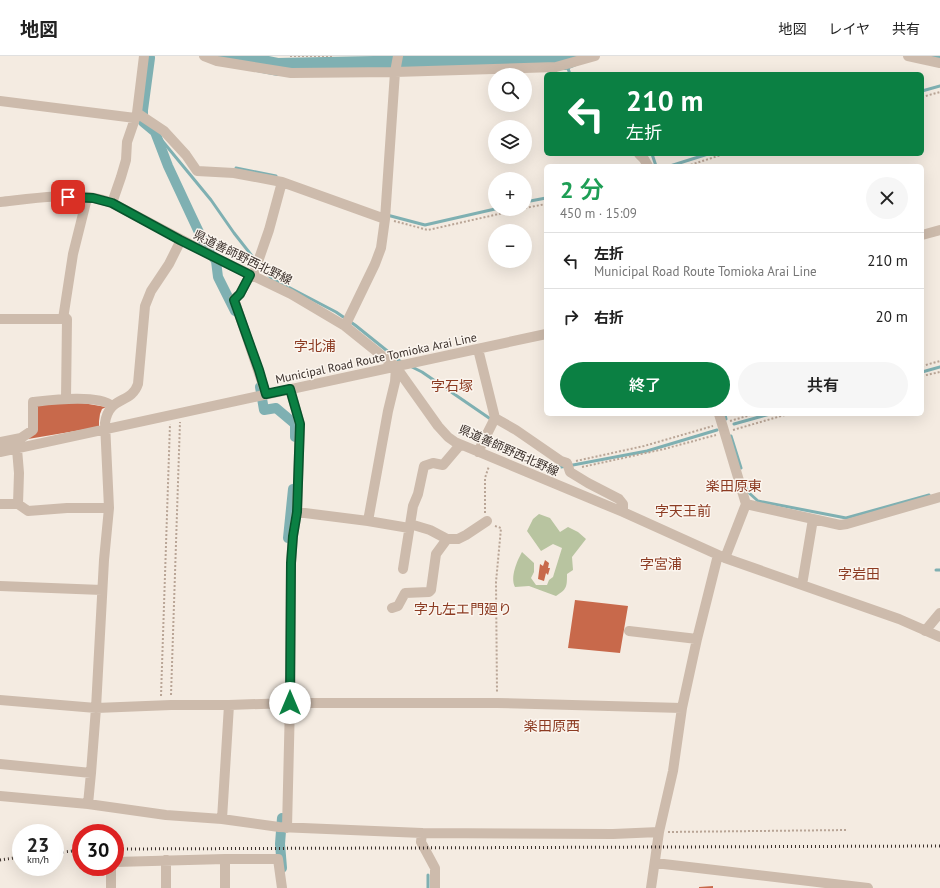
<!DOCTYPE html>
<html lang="ja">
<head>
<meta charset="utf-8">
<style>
	:root { --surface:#fff; --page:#f6f6f6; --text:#222; --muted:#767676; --line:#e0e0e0; --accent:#0b8043 }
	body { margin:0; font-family:"PT Sans","Noto Sans JP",sans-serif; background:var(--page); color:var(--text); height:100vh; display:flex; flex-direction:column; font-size:15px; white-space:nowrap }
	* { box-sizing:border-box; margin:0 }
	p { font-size:13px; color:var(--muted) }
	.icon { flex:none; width:22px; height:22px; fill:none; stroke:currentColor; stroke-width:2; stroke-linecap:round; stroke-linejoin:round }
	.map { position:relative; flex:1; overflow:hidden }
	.details { position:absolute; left:544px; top:108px; width:380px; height:252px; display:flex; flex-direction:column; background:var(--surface); border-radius:6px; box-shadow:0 4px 16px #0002 }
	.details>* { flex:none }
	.hud { position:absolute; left:544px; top:16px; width:380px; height:84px; border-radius:6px; box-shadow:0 4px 16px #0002; background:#0b8043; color:#fff; overflow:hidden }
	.tools { position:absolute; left:488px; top:12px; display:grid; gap:8px }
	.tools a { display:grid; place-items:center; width:44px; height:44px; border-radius:50%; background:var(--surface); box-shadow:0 4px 16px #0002; font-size:20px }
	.speed { position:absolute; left:12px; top:768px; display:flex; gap:8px; font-size:20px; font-weight:700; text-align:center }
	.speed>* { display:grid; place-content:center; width:52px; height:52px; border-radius:50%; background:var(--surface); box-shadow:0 4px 16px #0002; line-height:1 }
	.speed small { font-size:10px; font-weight:400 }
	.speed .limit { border:6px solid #d22; background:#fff; color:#111 }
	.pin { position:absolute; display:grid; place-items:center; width:34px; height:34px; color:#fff; margin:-17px; border-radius:8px; box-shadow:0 2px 6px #0006 }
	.me { position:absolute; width:44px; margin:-22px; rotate:0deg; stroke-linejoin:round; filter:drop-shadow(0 0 3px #0008) }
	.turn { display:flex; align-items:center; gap:14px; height:84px; padding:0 16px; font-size:18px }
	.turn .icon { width:52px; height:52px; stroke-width:2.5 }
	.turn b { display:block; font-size:28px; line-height:34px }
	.round { display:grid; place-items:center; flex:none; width:42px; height:42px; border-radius:21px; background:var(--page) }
	.headline { display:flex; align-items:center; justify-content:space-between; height:68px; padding:0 16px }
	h1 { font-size:24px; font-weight:600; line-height:30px; color:#1e9e55 }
	.primary-button { display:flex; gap:8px; margin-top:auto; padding:8px 16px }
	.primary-button a { flex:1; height:46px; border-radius:24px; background:var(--accent); color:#fff; font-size:16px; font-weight:600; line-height:46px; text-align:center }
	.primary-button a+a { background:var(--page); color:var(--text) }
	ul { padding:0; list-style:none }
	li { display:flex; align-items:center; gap:12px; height:56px; padding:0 16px; border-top:1px solid var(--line) }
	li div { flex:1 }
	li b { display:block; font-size:15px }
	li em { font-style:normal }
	header { display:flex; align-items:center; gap:24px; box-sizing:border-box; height:56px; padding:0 20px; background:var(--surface); border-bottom:1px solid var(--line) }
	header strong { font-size:19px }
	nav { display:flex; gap:22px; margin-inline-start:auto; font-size:14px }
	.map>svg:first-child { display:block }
</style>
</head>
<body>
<header>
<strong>地図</strong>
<nav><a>地図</a><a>レイヤ</a><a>共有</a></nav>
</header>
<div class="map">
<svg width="940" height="832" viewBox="0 0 940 832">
	<rect width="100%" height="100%" fill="#f4ebe1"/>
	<path fill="#b8c4a0" d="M539 458 550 462 560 476 568 471 578 476 586 483 572 501 573 514 567 518C567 531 567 533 556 540L529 530 515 531C510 521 517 505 522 496L534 507V516L531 522 536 529H547L549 524 553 521 562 492 553 488 541 495 527 475 533 463Z"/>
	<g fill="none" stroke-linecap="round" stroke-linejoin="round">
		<path stroke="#7fb0b2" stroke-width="3" d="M567 10 570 18
			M922 35 940 30
			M155 76 211 144 234 177 256 205
			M652 98 656 110
			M670 110 708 98
			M236 112 276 120
			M525 146 546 142
			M387 159 425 169 495 153
			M260 210 271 222 336 256 355 269 401 306
			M410 310 422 316 492 364
			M922 316 940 311
			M725 358 726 363
			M734 368 770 358
			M731 380 741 412
			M558 408 561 411 573 409 647 395 717 374
			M744 426 748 436 758 445 846 462 929 439
			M936 514H940
			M428 819V832"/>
		<path stroke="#7fb0b2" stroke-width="10" d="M144 0 150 2 143 54V66L155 76 168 110 189 155 205 189 216 205 218 221 235 255
			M260 331 264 354 276 352 295 368V381
			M288 482 293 433
			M282 812 280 788 282 762"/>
		<path stroke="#7fb0b2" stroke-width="18" d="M223 0 278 11 565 5 577 0
			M935 0 940 1"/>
	</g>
	<path fill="#c8694b" d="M65 344 106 351 102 353 100 358 99 365V371L28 383 34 347Z
		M545 504 549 507 548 512H550L548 519 546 517 544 525 538 523 540 508 543 510Z
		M575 544 628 550 620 597 568 592Z
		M713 830V832H699V831Z"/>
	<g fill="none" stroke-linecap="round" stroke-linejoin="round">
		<path stroke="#b9a596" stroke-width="2" stroke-dasharray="2 2" stroke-linecap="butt" d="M290 0H334
			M922 41 940 36
			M687 110 724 98
			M525 152 546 148
			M394 165 428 174 521 153
			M922 310 940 305
			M922 320 940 316
			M730 365 754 358
			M733 374 788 358
			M576 405 644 390 713 370
			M582 411 664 393 716 379
			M485 457V422L489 410
			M495 470 501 472 496 526 497 637
			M171 639 180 366
			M161 640 170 368
			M668 776 848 774"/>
		<path stroke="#cdbbac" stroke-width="10" d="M204 0 217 5 291 17 395 16 556 11 595 0
			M908 0 940 7
			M0 45 135 62
			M137 57 164 75 186 99 197 115 234 117 282 126 385 163
			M639 98 644 103 648 110
			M0 146C28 143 67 137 94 142 100 143 106 145 112 147L218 203 291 238 345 270 396 311 438 370 448 381 455 386 623 456 725 502 899 563 940 581
			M112 147 121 121 126 104 127 86 137 57 144 0
			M922 179 940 174
			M250 219 240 238 234 243 266 338
			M253 220 269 174 282 126
			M64 260 67 263 66 343
			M0 263H63L73 198 87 142
			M345 270 375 208 381 192 385 163 395 16 398 0
			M478 293 495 362 516 374 561 405 567 407 570 416 588 427 619 443 623 448V456
			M719 358 746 448 725 502
			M0 386 21 382 33 374V346C51 344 98 338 112 350
			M17 393 19 417 18 448
			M0 396 546 278
			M478 396 495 362
			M0 448H18L28 455 67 452H109
			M746 448 840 469 847 468 940 441
			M297 456 368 465 409 472
			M368 465 388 355 395 326 396 311
			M410 468 430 474 447 483H458L466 479 487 465
			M403 513 413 450 418 438 424 410 433 407 443 409 460 389
			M802 529 813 463
			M0 530 102 534
			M392 552 398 550 405 537 429 536 431 534 436 498 447 483
			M629 575 697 583
			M925 575 940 557
			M0 644 96 652 171 649H229L290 647H497L682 652
			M0 708 91 717 96 652 104 504 109 452 105 367C109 339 131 349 138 328L145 250 151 235 169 208 181 184
			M0 740 88 748 166 759 222 763 279 771 422 777 613 778 659 776
			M88 748 91 717
			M222 763 229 649
			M287 772 290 647 291 507 293 480 297 456 300 368 290 333
			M422 777 421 786 435 812V832
			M225 803V832
			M166 804V832
			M115 806 225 803H278L282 832
			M655 807 868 832
			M111 832V811
			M651 832 659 776 673 715 682 652 697 583 718 499"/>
		<path stroke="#3b302b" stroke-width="3" stroke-dasharray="1 3" stroke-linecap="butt" d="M115 793 940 790
			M55 797 81 794
			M0 804 21 801"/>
	</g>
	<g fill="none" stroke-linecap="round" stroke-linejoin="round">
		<defs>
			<path id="route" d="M68 141 93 142 112 147 180 184 250 219 240 238 234 244 259 314 266 338 290 333 300 368 297 456 293 480 291 507 290 647"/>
		</defs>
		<use href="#route" stroke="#07532c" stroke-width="10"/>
		<use href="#route" stroke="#0b8043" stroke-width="7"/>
	</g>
	<g text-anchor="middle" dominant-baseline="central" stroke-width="3" stroke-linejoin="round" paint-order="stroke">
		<g font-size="12" fill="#3b302b" stroke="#fbf5ee">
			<text transform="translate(243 201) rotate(26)">県道善師野西北野線</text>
			<text transform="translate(376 302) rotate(-12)">Municipal Road Route Tomioka Arai Line</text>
			<text transform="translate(509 394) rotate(24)">県道善師野西北野線</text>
		</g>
		<g font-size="14" fill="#8c3b22" stroke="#fbf5ee">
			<text x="315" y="290">字北浦</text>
			<text x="452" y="330">字石塚</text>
			<text x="734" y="430">楽田原東</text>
			<text x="683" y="455">字天王前</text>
			<text x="661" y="508">字宮浦</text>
			<text x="859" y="518">字岩田</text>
			<text x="463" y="553">字九左エ門廻り</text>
			<text x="552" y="670">楽田原西</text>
		</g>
	</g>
</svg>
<div class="tools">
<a><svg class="icon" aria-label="search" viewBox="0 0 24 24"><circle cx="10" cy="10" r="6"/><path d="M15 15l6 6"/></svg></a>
<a><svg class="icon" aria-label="layers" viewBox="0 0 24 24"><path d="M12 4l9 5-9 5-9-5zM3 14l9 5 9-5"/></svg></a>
<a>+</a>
<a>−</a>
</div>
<div class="speed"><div>23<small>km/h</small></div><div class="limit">30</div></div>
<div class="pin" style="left:68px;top:141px;background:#d93025"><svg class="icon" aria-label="arrive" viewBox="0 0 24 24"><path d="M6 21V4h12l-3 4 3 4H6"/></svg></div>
<svg class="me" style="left:290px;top:647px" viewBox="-20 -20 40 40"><circle r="19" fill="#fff"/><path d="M0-13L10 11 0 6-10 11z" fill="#0b8043"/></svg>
<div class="hud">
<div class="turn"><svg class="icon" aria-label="left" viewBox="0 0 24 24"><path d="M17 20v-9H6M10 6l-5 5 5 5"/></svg><div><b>210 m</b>左折</div></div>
</div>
<section class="details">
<div class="headline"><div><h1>2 分</h1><p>450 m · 15:09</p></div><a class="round"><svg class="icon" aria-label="close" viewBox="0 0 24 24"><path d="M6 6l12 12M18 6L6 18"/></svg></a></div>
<ul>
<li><svg class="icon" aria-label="left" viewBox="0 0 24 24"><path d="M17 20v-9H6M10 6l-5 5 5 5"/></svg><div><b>左折</b><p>Municipal Road Route Tomioka Arai Line</p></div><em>210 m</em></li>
<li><svg class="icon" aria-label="right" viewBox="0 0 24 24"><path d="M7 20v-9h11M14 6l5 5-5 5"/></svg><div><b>右折</b></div><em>20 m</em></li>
</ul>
<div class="primary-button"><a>終了</a><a>共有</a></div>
</section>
</div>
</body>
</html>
